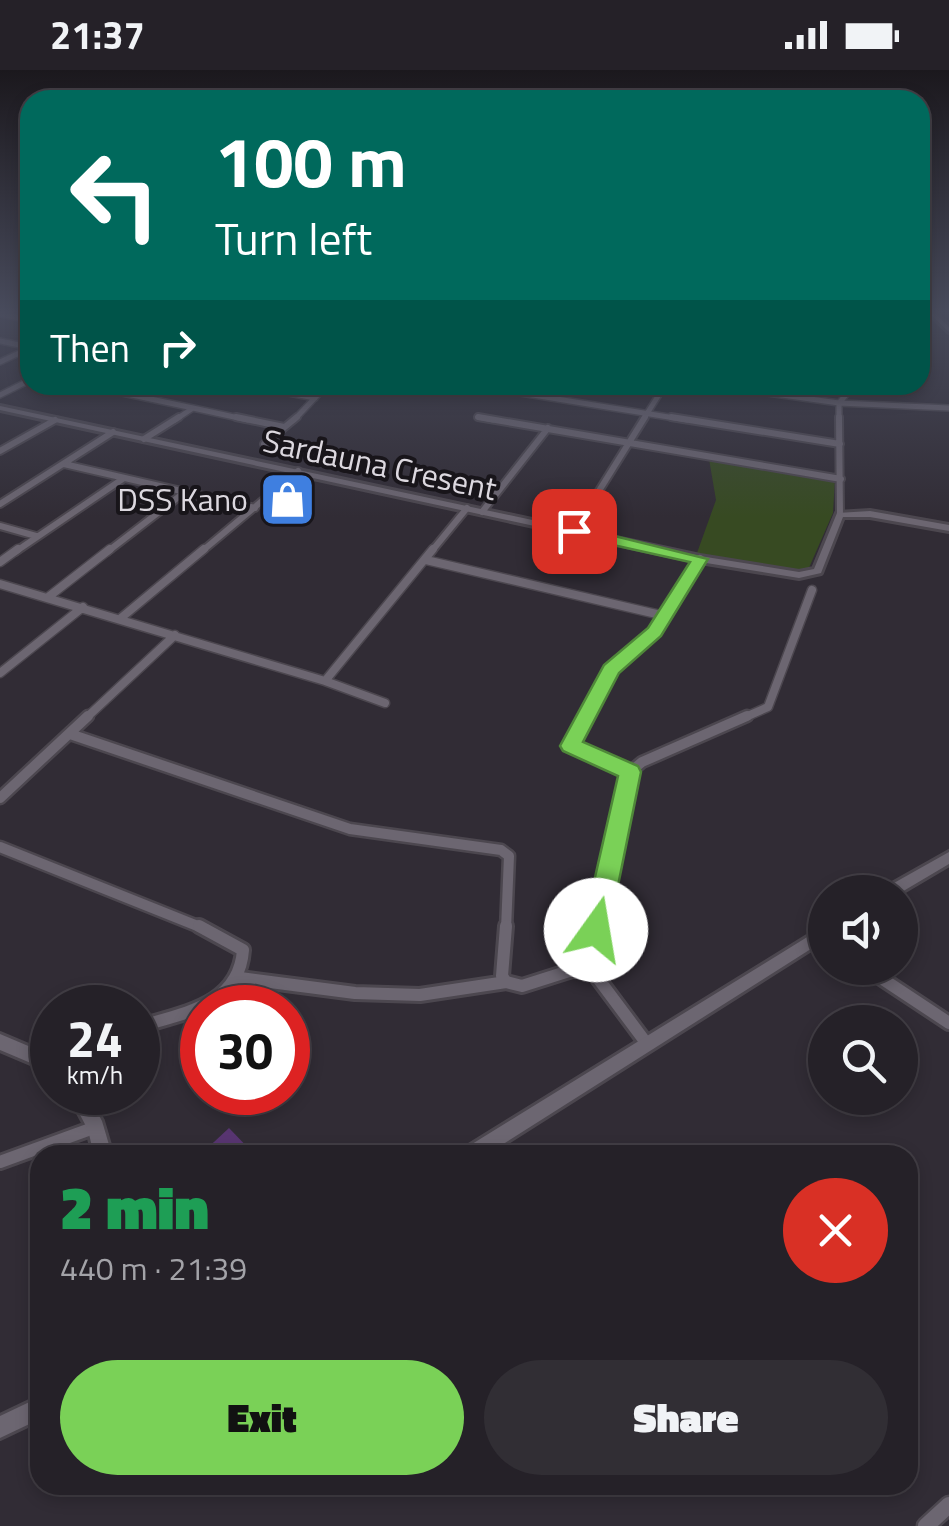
<!DOCTYPE html>
<html lang="en">
<head>
<meta charset="utf-8">
<style>
	:root { --surface:#252128; --page:#312e34; --text:#f1f3f6; --muted:#a3a3a8; --line:#423e45; --accent:#7ad157 }
	body { margin:0; font-family:"Titillium Web",sans-serif; background:var(--page); color:var(--text); height:100vh; display:flex; flex-direction:column; font-size:38px; white-space:nowrap }
	* { box-sizing:border-box; margin:0 }
	p { font-size:32px; color:var(--muted) }
	.icon { flex:none; width:55px; height:55px; fill:none; stroke:currentColor; stroke-width:2; stroke-linecap:round; stroke-linejoin:round }
	.map { position:relative; flex:1; overflow:hidden }
	.panel { position:absolute; left:30px; top:1075px; width:888px; height:350px; display:flex; flex-direction:column; background:var(--surface); border-radius:30px; box-shadow:0 5px 15px #0003,0 0 0 2px var(--line) }
	.panel>* { flex:none }
	.banner { position:absolute; left:20px; top:20px; width:910px; height:305px; border-radius:30px; box-shadow:0 5px 15px #0003,0 0 0 2px var(--line); background:#00695c; color:#fff; overflow:hidden }
	.fabs { position:absolute; left:808px; top:805px; display:grid; gap:20px }
	.fabs a { display:grid; place-items:center; width:110px; height:110px; border-radius:50%; background:var(--surface); box-shadow:0 5px 15px #0003,0 0 0 2px var(--line); font-size:50px }
	.speed { position:absolute; left:30px; top:915px; display:flex; gap:20px; font-size:50px; font-weight:700; text-align:center }
	.speed>* { display:grid; place-content:center; width:130px; height:130px; border-radius:50%; background:var(--surface); box-shadow:0 5px 15px #0003,0 0 0 2px var(--line); line-height:1 }
	.speed small { font-size:25px; font-weight:400 }
	.speed .limit { border:15px solid #d22; background:#fff; color:#111 }
	.pin { position:absolute; display:grid; place-items:center; width:85px; height:85px; color:#fff; margin:-42px; border-radius:20px; box-shadow:0 5px 15px #0006 }
	.me { position:absolute; width:110px; margin:-55px; rotate:13deg; stroke-linejoin:round; filter:drop-shadow(0 0 8px #0008) }
	.turn { display:flex; align-items:center; gap:35px; height:210px; padding:0 30px; font-size:45px }
	.turn .icon { width:130px; height:130px; stroke-width:2.5 }
	.turn b { display:block; font-size:70px; line-height:85px }
	.then { display:flex; align-items:center; height:95px; padding:0 30px; background:#0003; gap:20px; font-size:38px }
	.round { display:grid; place-items:center; flex:none; width:105px; height:105px; border-radius:52px; background:var(--page) }
	.head { display:flex; align-items:center; justify-content:space-between; height:170px; padding:0 30px }
	h1 { font-size:60px; font-weight:800; line-height:75px; color:#1e9e55 }
	.primary-button { display:flex; gap:20px; margin-top:auto; padding:20px 30px }
	.primary-button a { flex:1; height:115px; border-radius:60px; background:var(--accent); color:#111; font-size:40px; font-weight:800; line-height:115px; text-align:center }
	.primary-button a+a { background:var(--page); color:var(--text) }
	.status { display:flex; justify-content:space-between; align-items:center; height:70px; padding:0 50px; background:var(--surface); direction:ltr }
	.status svg { height:28px; fill:currentColor }
	.map>svg:first-child { display:block }
</style>
</head>
<body>
<div class="status"><b>21:37</b><svg viewBox="0 0 49 12"><path d="M0 12V9h3v3zM5 12V6h3v6zM10 12V3h3v9zM15 12V0h3v12zM26 1h20v11H26zM47 4h2v5h-2z"/></svg></div>
<div class="map">
<svg width="949" height="1456" viewBox="0 0 949 1456">
	<rect width="100%" height="100%" fill="#312c35"/>
	<path fill="#374a22" d="M709 389 835 409 833 443 808 500H793L697 483 716 430Z"/>
	<path fill="#583571" d="M229 1058 255 1085H200Z"/>
	<g fill="none" stroke-linecap="round" stroke-linejoin="round">
		<defs>
			<path id="minor-far5" d="M0 244 30 250
				M0 271 29 277
				M0 292 30 278
				M85 315 193 338 175 350
				M247 315 315 328
				M710 315 839 333 949 338
				M496 319 687 350
				M0 325 30 310
				M141 325 158 315
				M193 338 248 350
				M478 347 493 350
				M294 350 327 315
				M643 350 665 315
				M839 350V333L845 326 846 315"/>
			<path id="minor-far4" d="M236 347 284 357
				M478 347 841 409
				M671 347 840 374
				M839 347 840 445
				M144 369 179 347
				M264 374 297 347
				M0 381 55 350
				M64 394 255 438
				M0 434 113 362
				M482 442 548 358
				M0 456 36 466
				M574 461 645 347
				M15 482 124 408
				M107 482 185 422
				M201 482 298 401
				M431 482 467 438"/>
			<path id="minor-far3" d="M426 490 665 546
				M0 492 18 479
				M0 514 325 611 385 633
				M47 528 110 479
				M121 548 204 479
				M0 603 83 537
				M325 611 433 479
				M85 649 175 565
				M585 649 611 599 655 562 700 489
				M741 649 768 637 812 520"/>
			<path id="minor-far2" d="M586 646 571 676 630 702
				M70 664 350 759 501 780 509 786 506 859
				M0 728 88 646
				M0 777 205 859
				M596 859 630 702 642 692 747 646"/>
			<path id="minor-far1" d="M596 856 588 895 647 974
				M866 898 949 953
				M240 908 355 923 420 925 506 912 522 916 588 895
				M506 912 502 906 506 856
				M138 957C183 943 239 936 243 880L199 856
				M0 1092 96 1057"/>
			<path id="minor" d="M926 1456 949 1435"/>
			<path id="tertiary" d="M929 243H935L949 257V262Z
				M0 336 700 486 799 502 814 499 837 443 870 441 949 455V461L870 447H843L821 503 799 508 700 492 0 340Z
				M949 782V794L900 823 883 822 885 818Z
				M825 856V870L486 1085H461L464 1079Z
				M0 964 52 986V1002L0 980Z
				M68 1022H86L102 1051 112 1085H94L88 1060Z
				M40 1327V1349L0 1368V1346Z"/>
		</defs>
		<use href="#minor-far5" stroke="#4c474f" stroke-width="8"/>
		<use href="#minor-far4" stroke="#4c474f" stroke-width="10"/>
		<use href="#minor-far3" stroke="#4c474f" stroke-width="11"/>
		<use href="#minor-far2" stroke="#4c474f" stroke-width="15"/>
		<use href="#minor-far1" stroke="#4c474f" stroke-width="18"/>
		<use href="#minor" stroke="#4c474f" stroke-width="21"/>
		<use href="#tertiary" stroke="#4c474f" stroke-width="6"/>
		<use href="#minor-far5" stroke="#6c6671" stroke-width="5"/>
		<use href="#minor-far4" stroke="#6c6671" stroke-width="6"/>
		<use href="#minor-far3" stroke="#6c6671" stroke-width="8"/>
		<use href="#minor-far2" stroke="#6c6671" stroke-width="10"/>
		<use href="#minor-far1" stroke="#6c6671" stroke-width="12"/>
		<use href="#minor" stroke="#6c6671" stroke-width="16"/>
		<use href="#tertiary" fill="#6c6671" fill-rule="evenodd"/>
	</g>
	<linearGradient id="sky" x2="0" y2="1"><stop stop-color="#1b181d"/><stop offset="0.54" stop-color="#484b5c"/><stop offset="1" stop-color="#484b5c" stop-opacity="0"/></linearGradient>
	<rect width="949" height="447" fill="url(#sky)"/>
	<path fill="#7ad157" stroke="#4f8839" stroke-width="2.5" d="M574 456 708 489 661 566 619 603 583 672 638 696 641 702 609 860 605 869 596 872 587 869 583 860 618 706 563 681 560 676 604 595 648 558 690 492 568 465V458Z"/>
	<defs>
		<symbol id="shop-square" viewBox="-11 -11 22 22"><rect x="-9" y="-9" width="18" height="18" rx="4" fill="#3f7fe0" stroke="#18151a"/><path d="M-5-2.5h2.3a2.7 3.5 0 0 1 5.4 0H5L5.5 6h-11ZM-1.5-2.5h3a1.5 2.3 0 0 0-3 0Z" fill="#fff"/></symbol>
	</defs>
	<g fill-rule="evenodd">
		<use href="#shop-square" x="256" y="398" width="63" height="63"/>
	</g>
	<g text-anchor="middle" dominant-baseline="central" stroke-width="8" stroke-linejoin="round" paint-order="stroke">
		<g font-size="32" fill="#dcd8df" stroke="#18151a">
			<text transform="translate(380 394) rotate(12)">Sardauna Cresent</text>
		</g>
		<g font-size="32" fill="#dcd8df" stroke="#18151a" text-anchor="end">
			<text x="248" y="429">DSS Kano</text>
		</g>
	</g>
</svg>
<div class="fabs">
<a><svg class="icon" aria-label="sound" viewBox="0 0 24 24"><path d="M4 9h4l5-4v14l-5-4H4zM17 9q2 3 0 6"/></svg></a>
<a><svg class="icon" aria-label="search" viewBox="0 0 24 24"><circle cx="10" cy="10" r="6"/><path d="M15 15l6 6"/></svg></a>
</div>
<div class="speed"><div>24<small>km/h</small></div><div class="limit">30</div></div>
<div class="pin" style="left:574px;top:461px;background:#d93025"><svg class="icon" aria-label="arrive" viewBox="0 0 24 24"><path d="M6 21V4h12l-3 4 3 4H6"/></svg></div>
<svg class="me" style="left:596px;top:860px" viewBox="-20 -20 40 40"><circle r="19" fill="#fff"/><path d="M0-13L10 11 0 6-10 11z" fill="#7ad157"/></svg>
<div class="banner">
<div class="turn"><svg class="icon" aria-label="left" viewBox="0 0 24 24"><path d="M17 20v-9H6M10 6l-5 5 5 5"/></svg><div><b>100 m</b>Turn left</div></div>
<div class="then">Then<svg class="icon" aria-label="right" viewBox="0 0 24 24"><path d="M7 20v-9h11M14 6l5 5-5 5"/></svg></div>
</div>
<section class="panel">
<div class="head"><div><h1>2 min</h1><p>440 m · 21:39</p></div><a class="round" style="background:#d93025;color:#fff"><svg class="icon" aria-label="close" viewBox="0 0 24 24"><path d="M6 6l12 12M18 6L6 18"/></svg></a></div>
<div class="primary-button"><a>Exit</a><a>Share</a></div>
</section>
</div>
</body>
</html>
